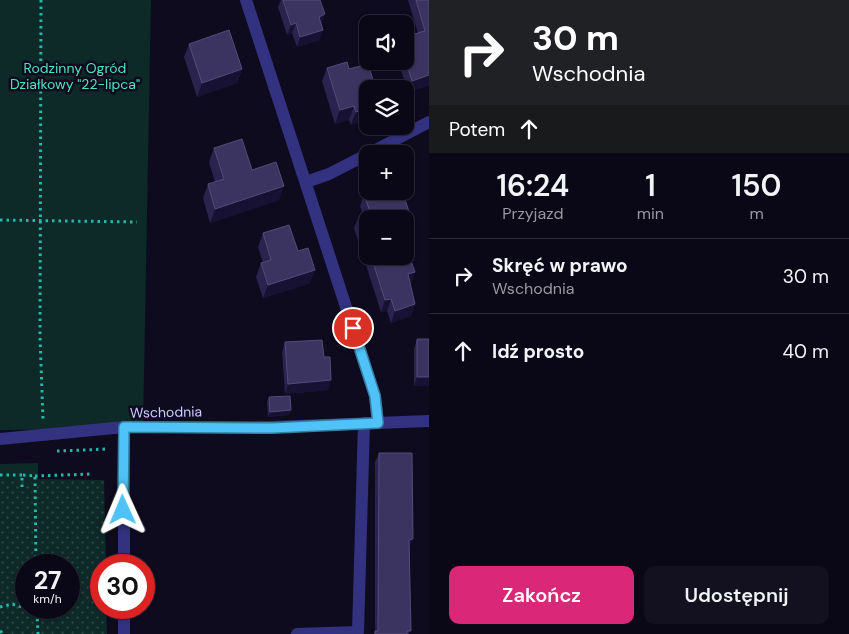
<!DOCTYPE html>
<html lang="pl">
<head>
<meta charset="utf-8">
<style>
	:root { --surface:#0a0817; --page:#131120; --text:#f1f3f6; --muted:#999aa1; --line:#2a2936; --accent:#db2777 }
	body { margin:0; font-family:"DM Sans",sans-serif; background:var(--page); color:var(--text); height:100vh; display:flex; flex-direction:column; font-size:19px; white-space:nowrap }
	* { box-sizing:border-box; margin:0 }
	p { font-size:16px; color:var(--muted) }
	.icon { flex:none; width:28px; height:28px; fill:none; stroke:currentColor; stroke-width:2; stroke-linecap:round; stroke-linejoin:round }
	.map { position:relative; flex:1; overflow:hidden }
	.panel { display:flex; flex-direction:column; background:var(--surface); width:420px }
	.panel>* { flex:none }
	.guide { background:#202124; color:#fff; overflow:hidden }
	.buttons { position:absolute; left:359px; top:15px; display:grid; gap:10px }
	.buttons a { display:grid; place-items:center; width:55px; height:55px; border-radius:10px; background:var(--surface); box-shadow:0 1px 4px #0004,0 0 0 1px var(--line); font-size:25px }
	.speed { position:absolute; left:15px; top:554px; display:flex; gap:10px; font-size:25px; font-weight:700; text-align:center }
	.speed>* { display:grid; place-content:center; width:65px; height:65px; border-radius:50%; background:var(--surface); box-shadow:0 1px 4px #0004,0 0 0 1px var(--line); line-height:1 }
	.speed small { font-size:12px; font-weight:400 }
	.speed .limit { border:8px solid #d22; background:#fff; color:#111 }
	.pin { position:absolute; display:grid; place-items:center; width:42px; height:42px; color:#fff; margin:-21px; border:2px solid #fff; border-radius:50%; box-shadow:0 1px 5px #0007 }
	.me { position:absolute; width:55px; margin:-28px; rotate:359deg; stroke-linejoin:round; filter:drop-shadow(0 0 4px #0008) }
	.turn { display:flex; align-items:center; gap:18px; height:105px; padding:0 20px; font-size:22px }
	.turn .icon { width:65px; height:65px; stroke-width:2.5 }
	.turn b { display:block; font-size:35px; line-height:42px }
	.then { display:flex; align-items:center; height:48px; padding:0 20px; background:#0003; gap:10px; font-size:19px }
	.eta { display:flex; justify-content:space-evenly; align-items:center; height:85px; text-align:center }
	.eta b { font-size:30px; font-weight:600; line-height:35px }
	.cta { display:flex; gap:10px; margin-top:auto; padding:10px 20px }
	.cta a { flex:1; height:58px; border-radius:10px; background:var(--accent); color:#fff; font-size:20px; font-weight:600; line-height:58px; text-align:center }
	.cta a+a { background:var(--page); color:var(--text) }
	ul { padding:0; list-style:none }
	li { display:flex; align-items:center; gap:15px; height:75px; padding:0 20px; border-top:1px solid var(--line) }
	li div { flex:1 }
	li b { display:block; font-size:19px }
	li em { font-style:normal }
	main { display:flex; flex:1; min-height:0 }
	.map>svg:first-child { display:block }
</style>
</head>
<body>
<main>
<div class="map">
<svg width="429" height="634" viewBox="0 0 429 634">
	<defs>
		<pattern id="park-dots" width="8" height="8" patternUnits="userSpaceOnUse" patternTransform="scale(1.25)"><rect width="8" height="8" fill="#0d2928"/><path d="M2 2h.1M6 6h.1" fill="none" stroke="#2f4748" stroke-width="1.8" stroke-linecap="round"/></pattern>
	</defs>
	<rect width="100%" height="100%" fill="#0e0b1f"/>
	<path fill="#0d2928" d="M0 0H151L143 429 0 430Z
		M38 463 39 565H26V608H39L40 634H0V464Z"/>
	<path fill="url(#park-dots)" d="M0 479H32L33 565H26V608H34L35 634H0Z
		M37 479 104 480 106 565H101V608H106L107 634H40L39 608H69V565H39Z"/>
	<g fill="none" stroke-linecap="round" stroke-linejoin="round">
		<path stroke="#25b7aa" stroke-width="3" stroke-dasharray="2.5 4" stroke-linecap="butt" d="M41 0 40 336 43 420
			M0 220 137 222
			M57 451 108 449
			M0 475H22
			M35 476 92 474
			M22 487V475L35 476 36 565
			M0 607 12 604 37 612 38 634
			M0 631 4 634"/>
		<path stroke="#333281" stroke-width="12" d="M246 0 375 396 378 423
			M368 154 429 122
			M306 182 329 174 368 154
			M0 439 124 427H272L429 421
			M124 565V427
			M124 608V634
			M297 634 358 632 364 423"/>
	</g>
	<path fill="#29234e" d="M281 0H320L321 24 323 30 319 40 297 47 292 33 287 35 278 7Z
		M408 0H429V85L408 92 398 61H405V47H407L411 35 418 33Z
		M189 44 242 69 237 83 197 97 184 57Z
		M327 68 349 69 376 89 351 125 349 120 335 124 322 81Z
		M214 148 252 170 279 200 210 223 203 198 208 184 215 182 209 162Z
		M371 191H402L414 226 410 238 405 240V219H368V256H405V244L415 272 410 284 415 304 411 316 391 323 387 311 381 312 354 228 359 216 363 214 360 206 364 194Z
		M263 233 298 251 310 283 263 298 256 277 261 263H263L258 247Z
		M417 339H429V386H414V349Z
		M285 342 324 357 331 380 328 390 285 394 282 352Z
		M269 397 291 410 289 415 268 417 267 402Z
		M379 453 410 548 409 634H374L375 631V462Z"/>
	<path fill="#171233" d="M325 14 321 24 315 26 319 17Z
		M296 23 292 33 287 35 291 25Z
		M323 30 319 40 297 47 300 37Z
		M242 69 237 83 197 97 202 83Z
		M429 75V85L408 92 412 81Z
		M354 106 349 120 335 124 340 110Z
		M368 108V120L351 125 356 112Z
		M284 186 279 200 210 223 215 209Z
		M414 226 410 238 405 240V229Z
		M315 270 310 283 263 298 268 285Z
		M415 272 411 284 403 286 408 274Z
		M391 299 387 311 381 312 385 300Z
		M415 304 411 316 391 323 395 311Z
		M417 377H429V386H414Z
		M331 380 328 390 285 394 288 384Z
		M291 410 289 415 268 417 270 412Z
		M413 539 409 549V540Z"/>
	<path fill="#3b3461" stroke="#524c7a" d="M283 0H320L325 14 319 17 323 30 300 37 296 23 291 25Z
		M416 0H429V75L412 81 405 58V47L414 45 411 35 425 31Z
		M229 30 242 69 202 83 189 44Z
		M347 62 349 69 368 64 376 89H368V108L356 112 354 106 340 110 327 68Z
		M242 139 252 170 276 162 284 186 215 209 208 184 224 179 214 148Z
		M371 191H402L414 226 405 229V219H368V244L359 216 370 212 364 194Z
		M289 225 298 251 308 248 315 270 268 285 261 263 271 260 263 233Z
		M405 244 415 272 408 274 415 304 395 311 391 299 385 300 371 256H405Z
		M417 339H429V377H417Z
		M322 340 324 357H330L331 380 288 384 285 342Z
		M290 396 291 410 270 412 269 397Z
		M379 453H412L413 539 409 540 411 631H407V634H375V631H378Z"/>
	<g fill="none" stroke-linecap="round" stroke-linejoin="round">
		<defs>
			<path id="route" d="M123 510 124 427 272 428 378 423 375 396 353 328"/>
		</defs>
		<use href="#route" stroke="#337fa1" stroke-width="12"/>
		<use href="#route" stroke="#4fc3f7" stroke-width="9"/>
	</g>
	<g text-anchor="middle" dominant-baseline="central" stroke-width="5" stroke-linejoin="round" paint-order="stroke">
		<g font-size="14" fill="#4de6bc" stroke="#0e0b1f">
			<text x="75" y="68">Rodzinny Ogród<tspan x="75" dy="16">Działkowy "22-lipca"</tspan></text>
		</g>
		<g font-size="14" fill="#cec9ff" stroke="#0e0b1f">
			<text transform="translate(166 412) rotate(-1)">Wschodnia</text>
		</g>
	</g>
</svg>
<div class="buttons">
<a><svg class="icon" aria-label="sound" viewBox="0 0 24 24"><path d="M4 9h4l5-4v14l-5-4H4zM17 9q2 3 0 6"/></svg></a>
<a><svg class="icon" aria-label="layers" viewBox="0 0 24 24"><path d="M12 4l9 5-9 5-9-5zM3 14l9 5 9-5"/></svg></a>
<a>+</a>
<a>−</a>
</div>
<div class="speed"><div>27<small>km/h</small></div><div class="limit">30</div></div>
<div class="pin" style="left:353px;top:328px;background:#d93025"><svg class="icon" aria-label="arrive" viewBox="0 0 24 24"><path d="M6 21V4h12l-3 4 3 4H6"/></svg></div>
<svg class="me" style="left:123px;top:510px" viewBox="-20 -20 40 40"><path d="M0-17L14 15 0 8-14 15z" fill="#4fc3f7" stroke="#fff" stroke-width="4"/></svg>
</div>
<section class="panel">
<div class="guide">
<div class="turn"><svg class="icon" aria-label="right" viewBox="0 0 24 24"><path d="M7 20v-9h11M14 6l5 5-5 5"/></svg><div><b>30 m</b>Wschodnia</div></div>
<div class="then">Potem<svg class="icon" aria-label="ahead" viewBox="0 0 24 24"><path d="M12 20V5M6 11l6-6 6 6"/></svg></div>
</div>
<div class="eta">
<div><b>16:24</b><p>Przyjazd</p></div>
<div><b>1</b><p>min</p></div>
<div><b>150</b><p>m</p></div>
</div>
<ul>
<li><svg class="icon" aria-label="right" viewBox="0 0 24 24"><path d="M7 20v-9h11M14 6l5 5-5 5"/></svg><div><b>Skręć w prawo</b><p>Wschodnia</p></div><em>30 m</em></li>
<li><svg class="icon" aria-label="ahead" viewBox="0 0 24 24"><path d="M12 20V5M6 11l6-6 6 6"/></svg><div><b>Idź prosto</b></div><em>40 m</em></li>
</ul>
<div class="cta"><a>Zakończ</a><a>Udostępnij</a></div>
</section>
</main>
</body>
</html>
